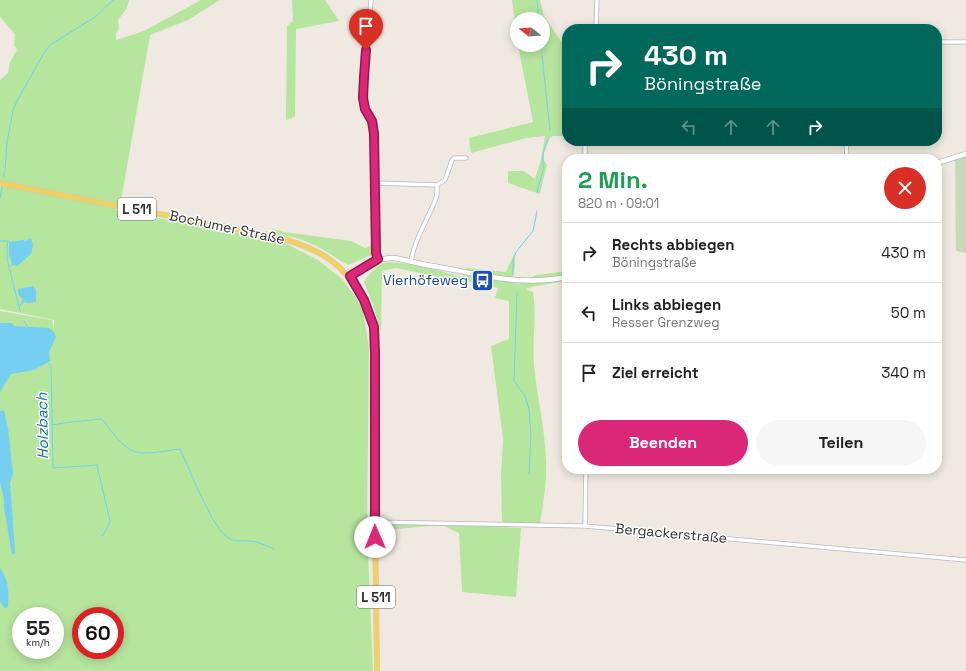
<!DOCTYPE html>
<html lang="de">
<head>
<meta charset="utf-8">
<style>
	:root { --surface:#fff; --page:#f6f6f6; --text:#222; --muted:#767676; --line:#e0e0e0; --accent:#db2777 }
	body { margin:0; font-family:"Space Grotesk",sans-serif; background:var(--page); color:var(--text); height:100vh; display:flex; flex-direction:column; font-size:15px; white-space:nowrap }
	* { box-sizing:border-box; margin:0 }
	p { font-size:13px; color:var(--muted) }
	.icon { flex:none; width:22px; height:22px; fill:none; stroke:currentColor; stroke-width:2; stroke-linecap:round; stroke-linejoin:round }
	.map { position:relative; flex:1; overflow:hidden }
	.details { position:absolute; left:562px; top:154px; width:380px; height:320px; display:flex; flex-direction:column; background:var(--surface); border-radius:16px; box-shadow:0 2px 10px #0003 }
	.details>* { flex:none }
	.banner { position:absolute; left:562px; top:24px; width:380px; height:122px; border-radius:16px; box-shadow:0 2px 10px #0003; background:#00695c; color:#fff; overflow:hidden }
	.needle { width:26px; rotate:287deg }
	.tools { position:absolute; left:510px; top:12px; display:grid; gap:8px }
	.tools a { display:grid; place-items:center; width:40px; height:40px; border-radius:50%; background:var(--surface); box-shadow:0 2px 10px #0003; font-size:20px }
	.speed { position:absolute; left:12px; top:607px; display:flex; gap:8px; font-size:20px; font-weight:700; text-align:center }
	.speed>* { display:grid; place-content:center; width:52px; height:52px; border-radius:50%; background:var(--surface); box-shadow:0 2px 10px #0003; line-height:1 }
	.speed small { font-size:10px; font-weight:400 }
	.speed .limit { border:6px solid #d22; background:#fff; color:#111 }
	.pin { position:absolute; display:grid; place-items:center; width:34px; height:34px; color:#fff; margin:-41px -17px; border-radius:50% 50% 50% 0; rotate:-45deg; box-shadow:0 0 4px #0007 }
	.pin .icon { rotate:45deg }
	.me { position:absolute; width:44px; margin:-22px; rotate:359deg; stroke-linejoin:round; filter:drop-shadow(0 0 3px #0008) }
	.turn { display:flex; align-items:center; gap:14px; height:84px; padding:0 16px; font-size:18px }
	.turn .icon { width:52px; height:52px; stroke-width:2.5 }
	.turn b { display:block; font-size:28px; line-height:34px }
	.lanes { display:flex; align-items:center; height:38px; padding:0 16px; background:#0003; justify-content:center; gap:20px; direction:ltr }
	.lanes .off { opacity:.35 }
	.round { display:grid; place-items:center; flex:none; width:42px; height:42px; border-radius:21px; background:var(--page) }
	.headline { display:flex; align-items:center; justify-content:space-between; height:68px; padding:0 16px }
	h1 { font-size:24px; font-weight:700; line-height:30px; color:#1e9e55 }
	.action { display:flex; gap:8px; margin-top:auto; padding:8px 16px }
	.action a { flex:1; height:46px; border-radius:24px; background:var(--accent); color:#fff; font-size:16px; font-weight:700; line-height:46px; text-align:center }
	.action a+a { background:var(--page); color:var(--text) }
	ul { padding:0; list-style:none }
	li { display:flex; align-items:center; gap:12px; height:60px; padding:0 16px; border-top:1px solid var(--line) }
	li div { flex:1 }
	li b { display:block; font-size:15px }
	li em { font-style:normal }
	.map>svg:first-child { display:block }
</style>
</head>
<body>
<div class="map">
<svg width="966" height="671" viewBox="0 0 966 671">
	<rect width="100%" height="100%" fill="#efe9e1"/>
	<path fill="#b6e59e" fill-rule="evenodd" d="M0 0H129L127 8 118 20 119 29 116 34V40L144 31 201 0H220L188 20 150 35 121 201 116 210 281 241 318 260 342 279 355 296 363 310 369 348 367 528 373 671H0V311L52 320 54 329V320L0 309V80L8 73 10 62 17 50 14 45 15 34 0 17ZM21 616H55V650H21ZM81 616H115V650H81Z
		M292 0H325L339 21 296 29 295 117 286 120 287 26 293 21Z
		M512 0H540L544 16 561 41 567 51V136H553L550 138 544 152V161L547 164 540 194 508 183V171H524L535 179 541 159 545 136 526 138 471 153 469 138 533 122 518 45H543V19H517V39Z
		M273 229 284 232 351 241 365 248 374 244V254L348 265 317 246 297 238 272 233Z
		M515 252V267L511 282 519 284 536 275 567 271V281C553 284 539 284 526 289L533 292C537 316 532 340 534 364 537 397 545 428 546 461 547 482 543 504 540 524L523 523 502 524 501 474 503 439 491 346 509 339V301L495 298 498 288 471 282 448 284V279L396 268 382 271 381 331 372 302 364 282C369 274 375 267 384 263 394 259 448 273 462 277L467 268 506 272Z
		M409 521H456L495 527 521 528 516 597 462 592 459 533 444 526H429L386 530 383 523Z"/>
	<path fill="#c8d9b8" d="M966 153V253L956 251 955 157Z"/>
	<path fill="#75cff0" d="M31 238 33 245 31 254 17 266 13 265 9 268 12 264 9 254V242L23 240 26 241Z
		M33 286 36 290V302L29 303 24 302 19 307 23 299 18 294V289Z
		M0 323H12L14 326 49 328 54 332 56 337 49 352 50 361 34 370 11 374 0 392Z
		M4 410 8 428 13 474 10 483 15 551V554H12L4 508V499L0 482V411Z
		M0 568C9 581 9 591 8 606L5 609 0 601Z"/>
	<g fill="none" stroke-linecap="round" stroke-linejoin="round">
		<path stroke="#75cff0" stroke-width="1" d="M537 0 539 19
			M541 45 550 130
			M5 169 7 142 13 110 17 101 44 53 50 45 95 17 113 0
			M4 177V171
			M537 193 543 170V154L548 139
			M0 198 2 187
			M0 241H8C6 247 8 253 7 259L20 311
			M513 275V261L516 252 533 231 537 211
			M517 293 514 381 525 396 529 409 531 437 529 473
			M24 321 27 326
			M48 363 51 366 53 468 97 465 110 521 104 534 101 536
			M52 425 63 423 102 419C111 430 122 448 136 452 148 455 168 450 180 449 189 467 213 532 230 539 236 542 241 540 248 541 257 541 265 545 274 549"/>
		<defs>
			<path id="street" d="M371 0 364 77 363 98 365 109 372 121 374 134 376 253 378 259
				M596 29 597 0
				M937 42H966
				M846 141 847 159
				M585 159V141
				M376 183 437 185
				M411 262C414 240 427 221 435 201L437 195V185L445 180 452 160 454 158H466
				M375 522 585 526 966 560
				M585 526 586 469"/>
			<path id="secondary" d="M937 163 966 154
				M350 276C367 265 373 258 395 258 415 263 435 267 455 270 494 278 527 285 567 277"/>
			<path id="primary" d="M0 183 273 236C319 248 350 264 367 311 370 316 373 322 374 328 375 336 375 345 375 353V522L377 671"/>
		</defs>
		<use href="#street" stroke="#b4b7c1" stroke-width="5"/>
		<use href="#secondary" stroke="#b4b7c1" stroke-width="6"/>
		<use href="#primary" stroke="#c9c9c9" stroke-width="6"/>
		<use href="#street" stroke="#fff" stroke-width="3.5"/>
		<use href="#secondary" stroke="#fff" stroke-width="4.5"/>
		<use href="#primary" stroke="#f2d163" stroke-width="5"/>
	</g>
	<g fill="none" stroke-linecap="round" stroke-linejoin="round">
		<defs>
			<path id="route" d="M366 50 364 77 363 98 365 109 372 121 374 134 376 253 378 259 350 276 364 300 374 327 375 353V537"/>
		</defs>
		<use href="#route" stroke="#8e194d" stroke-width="10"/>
		<use href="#route" stroke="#db2777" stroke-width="7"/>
	</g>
	<defs>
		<symbol id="bus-square" viewBox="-11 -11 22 22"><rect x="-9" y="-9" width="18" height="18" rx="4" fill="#1a4fb4" stroke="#fff"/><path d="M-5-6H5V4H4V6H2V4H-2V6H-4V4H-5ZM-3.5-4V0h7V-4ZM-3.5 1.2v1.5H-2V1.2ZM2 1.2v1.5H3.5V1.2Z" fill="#fff"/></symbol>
	</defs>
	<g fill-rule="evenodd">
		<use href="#bus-square" x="470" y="268" width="25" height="25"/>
	</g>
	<g text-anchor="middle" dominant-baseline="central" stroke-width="3" stroke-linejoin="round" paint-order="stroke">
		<g fill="#fff" stroke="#6d6d6d" stroke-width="1">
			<rect x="118" y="198" width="38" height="22" rx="3"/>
			<rect x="357" y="586" width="38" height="22" rx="3"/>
		</g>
		<g font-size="13" font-weight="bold" fill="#2e2e2e">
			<text x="137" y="209">L 511</text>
			<text x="376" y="597">L 511</text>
		</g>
		<g font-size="14" fill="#2e2e2e" stroke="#fff">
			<text transform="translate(227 227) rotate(12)">Bochumer Straße</text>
			<text transform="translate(671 533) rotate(5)">Bergackerstraße</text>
		</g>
		<g font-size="14" fill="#164399" stroke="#fff" text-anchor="end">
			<text x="468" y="280">Vierhöfeweg</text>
		</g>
		<g font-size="15" font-style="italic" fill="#0d6fa3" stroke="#fff">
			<text transform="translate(42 426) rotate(-91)">Holzbach</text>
		</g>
	</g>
</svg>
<div class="tools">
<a><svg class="needle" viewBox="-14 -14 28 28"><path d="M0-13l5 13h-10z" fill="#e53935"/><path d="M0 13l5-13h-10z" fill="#767676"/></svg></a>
</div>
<div class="speed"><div>55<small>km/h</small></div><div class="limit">60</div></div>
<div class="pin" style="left:366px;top:50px;background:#d93025"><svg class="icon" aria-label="arrive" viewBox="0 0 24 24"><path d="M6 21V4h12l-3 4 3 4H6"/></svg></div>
<svg class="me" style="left:375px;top:537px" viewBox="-20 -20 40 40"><circle r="19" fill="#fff"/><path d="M0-13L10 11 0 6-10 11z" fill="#db2777"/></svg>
<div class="banner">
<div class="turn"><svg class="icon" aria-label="right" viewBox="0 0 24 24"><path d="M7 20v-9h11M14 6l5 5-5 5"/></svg><div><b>430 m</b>Böningstraße</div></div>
<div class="lanes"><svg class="icon off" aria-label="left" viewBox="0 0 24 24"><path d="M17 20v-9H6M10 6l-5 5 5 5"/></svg><svg class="icon off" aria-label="ahead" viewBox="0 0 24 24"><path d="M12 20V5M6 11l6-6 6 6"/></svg><svg class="icon off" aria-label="ahead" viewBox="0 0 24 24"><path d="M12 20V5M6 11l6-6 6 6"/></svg><svg class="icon" aria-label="right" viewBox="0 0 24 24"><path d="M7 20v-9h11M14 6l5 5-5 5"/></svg></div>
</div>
<section class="details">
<div class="headline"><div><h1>2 Min.</h1><p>820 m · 09:01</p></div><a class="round" style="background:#d93025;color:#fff"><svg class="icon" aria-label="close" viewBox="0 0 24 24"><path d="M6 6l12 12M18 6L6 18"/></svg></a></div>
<ul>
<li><svg class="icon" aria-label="right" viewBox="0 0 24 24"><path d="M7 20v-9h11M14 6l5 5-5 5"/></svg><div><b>Rechts abbiegen</b><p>Böningstraße</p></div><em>430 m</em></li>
<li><svg class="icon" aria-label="left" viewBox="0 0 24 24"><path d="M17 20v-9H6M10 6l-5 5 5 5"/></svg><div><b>Links abbiegen</b><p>Resser Grenzweg</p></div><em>50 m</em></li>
<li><svg class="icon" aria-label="arrive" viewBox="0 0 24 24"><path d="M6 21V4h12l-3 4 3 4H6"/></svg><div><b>Ziel erreicht</b></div><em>340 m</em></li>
</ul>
<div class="action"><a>Beenden</a><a>Teilen</a></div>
</section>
</div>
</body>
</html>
